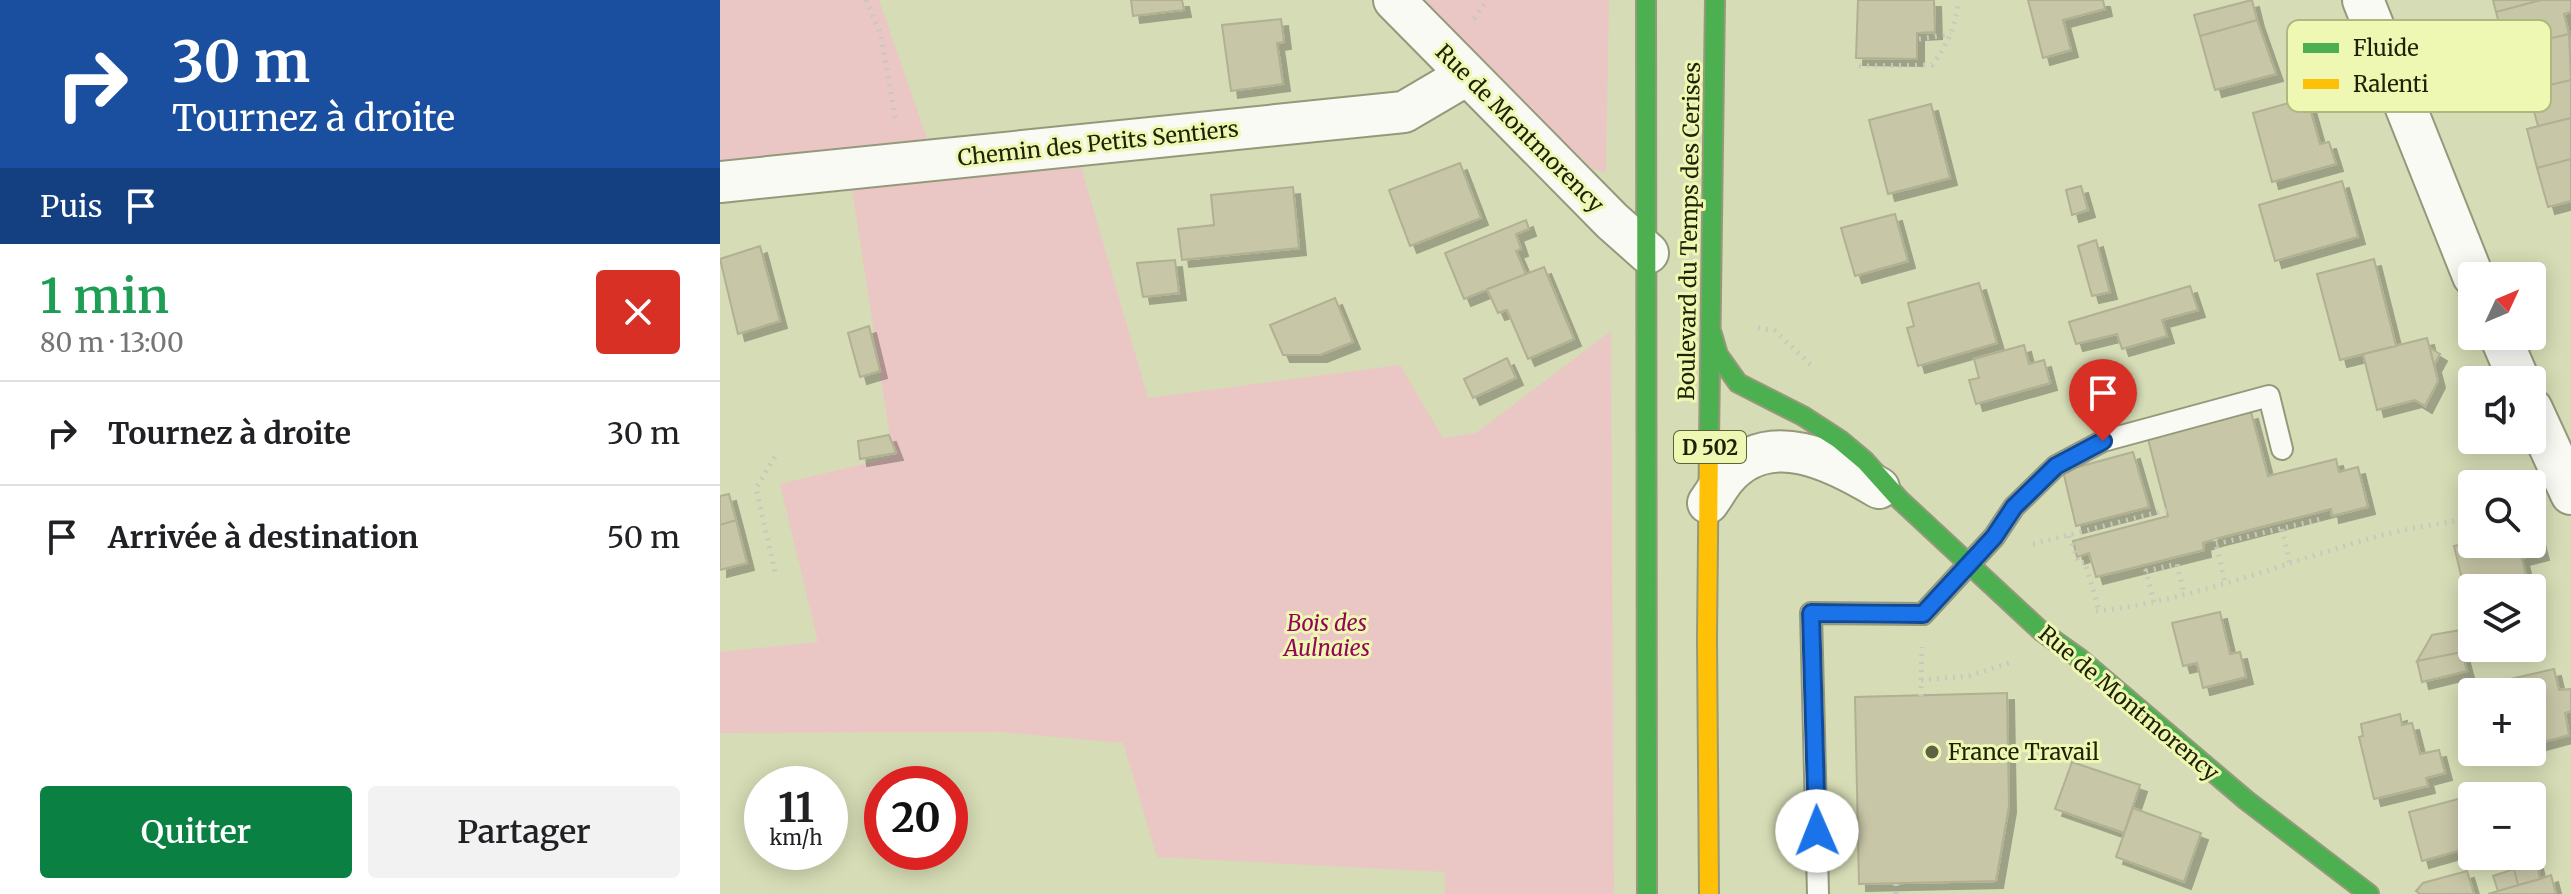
<!DOCTYPE html>
<html lang="fr">
<head>
<meta charset="utf-8">
<style>
	:root { --surface:#fff; --page:#f2f2f2; --text:#202124; --muted:#757577; --line:#e0e0e0; --accent:#0b8043 }
	body { margin:0; font-family:Merriweather,serif; background:var(--page); color:var(--text); height:100vh; display:flex; flex-direction:column; font-size:30px; white-space:nowrap }
	* { box-sizing:border-box; margin:0 }
	p { font-size:26px; color:var(--muted) }
	.icon { flex:none; width:44px; height:44px; fill:none; stroke:currentColor; stroke-width:2; stroke-linecap:round; stroke-linejoin:round }
	.map { position:relative; flex:1; overflow:hidden }
	.side { display:flex; flex-direction:column; background:var(--surface); width:720px }
	.side>* { flex:none }
	.banner { background:#1a4fa0; color:#fff; overflow:hidden }
	.needle { width:52px; rotate:46deg }
	.buttons { position:absolute; left:1738px; top:262px; display:grid; gap:16px }
	.buttons a { display:grid; place-items:center; width:88px; height:88px; border-radius:8px; background:var(--surface); box-shadow:0 4px 20px #0003; font-size:40px }
	.speed { position:absolute; left:24px; top:766px; display:flex; gap:16px; font-size:40px; font-weight:700; text-align:center }
	.speed>* { display:grid; place-content:center; width:104px; height:104px; border-radius:50%; background:var(--surface); box-shadow:0 4px 20px #0003; line-height:1 }
	.speed small { font-size:20px; font-weight:400 }
	.speed .limit { border:12px solid #d22; background:#fff; color:#111 }
	.pin { position:absolute; display:grid; place-items:center; width:68px; height:68px; color:#fff; margin:-82px -34px; border-radius:50% 50% 50% 0; rotate:-45deg; box-shadow:0 0 8px #0007 }
	.pin .icon { rotate:45deg }
	.me { position:absolute; width:88px; margin:-44px; rotate:359deg; stroke-linejoin:round; filter:drop-shadow(0 0 6px #0008) }
	.turn { display:flex; align-items:center; gap:28px; height:168px; padding:0 40px; font-size:36px }
	.turn .icon { width:104px; height:104px; stroke-width:2.5 }
	.turn b { display:block; font-size:56px; line-height:68px }
	.then { display:flex; align-items:center; height:76px; padding:0 40px; background:#0003; gap:16px; font-size:30px }
	.round { display:grid; place-items:center; flex:none; width:84px; height:84px; border-radius:8px; background:var(--page) }
	.head { display:flex; align-items:center; justify-content:space-between; height:136px; padding:0 40px }
	h1 { font-size:48px; font-weight:600; line-height:60px; color:#1e9e55 }
	.action { display:flex; gap:16px; margin-top:auto; padding:16px 40px }
	.action a { flex:1; height:92px; border-radius:8px; background:var(--accent); color:#fff; font-size:32px; font-weight:600; line-height:92px; text-align:center }
	.action a+a { background:var(--page); color:var(--text) }
	ul { padding:0; list-style:none }
	li { display:flex; align-items:center; gap:24px; height:104px; padding:0 40px; border-top:2px solid var(--line) }
	li div { flex:1 }
	li b { display:block; font-size:30px }
	li em { font-style:normal }
	main { display:flex; flex:1; min-height:0 }
	.map>svg:first-child { display:block }
</style>
</head>
<body>
<main>
<section class="side">
<div class="banner">
<div class="turn"><svg class="icon" aria-label="right" viewBox="0 0 24 24"><path d="M7 20v-9h11M14 6l5 5-5 5"/></svg><div><b>30 m</b>Tournez à droite</div></div>
<div class="then">Puis<svg class="icon" aria-label="arrive" viewBox="0 0 24 24"><path d="M6 21V4h12l-3 4 3 4H6"/></svg></div>
</div>
<div class="head"><div><h1>1 min</h1><p>80 m · 13:00</p></div><a class="round" style="background:#d93025;color:#fff"><svg class="icon" aria-label="close" viewBox="0 0 24 24"><path d="M6 6l12 12M18 6L6 18"/></svg></a></div>
<ul>
<li><svg class="icon" aria-label="right" viewBox="0 0 24 24"><path d="M7 20v-9h11M14 6l5 5-5 5"/></svg><div><b>Tournez à droite</b></div><em>30 m</em></li>
<li><svg class="icon" aria-label="arrive" viewBox="0 0 24 24"><path d="M6 21V4h12l-3 4 3 4H6"/></svg><div><b>Arrivée à destination</b></div><em>50 m</em></li>
</ul>
<div class="action"><a>Quitter</a><a>Partager</a></div>
</section>
<div class="map">
<svg width="1851" height="894" viewBox="0 0 1851 894">
	<defs>
		<filter id="shadow"><feDropShadow dx="7" dy="7" stdDeviation="0" flood-color="#0004"/></filter>
	</defs>
	<rect width="100%" height="100%" fill="#d6dcb5"/>
	<path fill="#eac7c4" d="M0 0H159L214 159 0 182Z
		M694 0H889L886 172 873 169Z
		M359 160 428 398 680 365 723 438 756 433 891 331 894 894H725V872L437 857 403 743 280 732 0 733V652L98 642 60 484 173 457 131 182Z"/>
	<path fill="#c7c6a7" stroke="#b1b092" stroke-width="2" filter="url(#shadow)" d="M411 0H462L464 10 413 16Z
		M1138 0H1214L1215 32 1197 33V59L1136 58Z
		M1308 0H1383L1385 9 1343 20 1351 50 1323 58Z
		M1532 0 1537 20 1480 36 1474 15Z
		M1773 0H1821L1776 12Z
		M1821 0H1851V12L1844 14 1849 34 1786 49 1776 12Z
		M561 19 564 42 557 43 563 84 511 91 502 25Z
		M1537 20 1556 74 1495 90 1480 36Z
		M1849 34 1851 80 1808 90 1797 46Z
		M1851 80V118L1818 126 1808 90Z
		M1587 98 1600 144 1609 142 1616 164 1552 182 1533 113Z
		M1211 104 1230 178 1168 194 1149 120Z
		M1851 118V159L1817 168 1807 129Z
		M1851 159V201L1828 207 1817 168Z
		M740 163 761 218 690 246 669 190Z
		M1622 181 1638 237 1555 261 1539 205Z
		M1361 186 1368 210 1352 215 1346 190Z
		M573 187 579 248 462 260 458 229 494 225 491 195Z
		M1175 214 1188 261 1135 276 1121 228Z
		M806 220 809 229 796 234 801 249 796 251 806 274 744 299 725 253Z
		M1376 240 1390 292 1372 296 1358 246Z
		M40 246 60 321 18 334 0 259Z
		M1654 259 1676 346 1620 360 1597 274Z
		M455 260 459 293 423 297 417 263Z
		M824 267 854 339 808 359 787 310 778 313 767 289Z
		M1259 283 1277 343 1198 366 1187 328 1194 326 1188 303Z
		M1470 286 1478 310 1442 320 1447 336 1402 349 1397 334 1356 344 1349 322Z
		M615 298 633 342 600 355H563L550 325Z
		M149 326 160 371 140 377 128 333Z
		M1707 338 1718 381 1705 406 1695 400 1657 410 1643 354Z
		M1304 345 1309 364 1324 360 1330 383 1256 404 1249 380 1259 378 1254 359Z
		M1710 348 1720 354 1714 365Z
		M787 358 796 378 753 398 744 379Z
		M1531 412 1548 476 1616 459 1619 472 1638 467 1648 507 1612 516 1611 509 1495 539 1483 543 1484 550 1376 577 1369 553 1357 557 1353 541 1448 516 1428 439Z
		M169 435 176 453 140 459 138 441Z
		M1413 452 1429 507 1356 526 1343 471Z
		M9 494 16 520 0 525V496Z
		M16 520 27 563 0 570V525Z
		M1815 526 1822 553 1802 558 1809 588H1752V621L1734 546 1752 542V544H1812V527Z
		M1500 612 1510 654 1520 652 1526 677 1483 688 1477 663 1463 666 1452 623Z
		M1741 630 1745 644 1742 652 1697 661 1712 635Z
		M1742 652 1747 671 1702 682 1697 661Z
		M1834 669 1839 690 1851 689V711L1845 713 1849 735 1812 745V692H1775L1773 683Z
		M1287 693 1289 806 1276 881 1139 884 1135 697Z
		M1680 714 1682 725 1692 723 1700 754 1719 750 1725 773 1706 778 1708 786 1654 799 1639 737 1643 736 1641 724Z
		M1352 762 1420 785 1404 833 1335 809Z
		M1746 797 1752 819V847L1702 861 1689 812Z
		M1413 808 1481 833 1464 882 1396 857Z
		M1816 862 1820 879 1798 885 1794 869Z
		M1794 869 1798 885 1778 891 1773 876Z
		M1747 871 1754 894H1700L1696 891 1703 883Z
		M1831 875 1836 894H1768L1820 879Z"/>
	<g fill="none" stroke-linecap="round" stroke-linejoin="round">
		<defs>
			<path id="lane" d="M1098 894 1091 613 1203 614 1274 537 1294 507 1336 466 1383 441 1549 396 1562 449"/>
			<path id="street" d="M674 0 892 221 928 253
				M1643 0 1753 276
				M0 182 684 112 747 75
				M1780 336 1799 380
				M1812 409 1851 494
				M988 503C994 495 999 485 1006 477 1049 427 1114 461 1159 488"/>
			<path id="fast" d="M926 0 927 894
				M992 334 998 355 1018 383 1083 416 1120 440 1145 461 1180 500 1321 631 1359 658 1526 800 1649 894
				M989 441 995 0"/>
			<path id="slow" d="M989 894 987 638 989 441"/>
		</defs>
		<use href="#lane" stroke="#95997b" stroke-width="24"/>
		<use href="#street" stroke="#95997b" stroke-width="44"/>
		<use href="#fast" stroke="#95997b" stroke-width="22"/>
		<use href="#slow" stroke="#95997b" stroke-width="22"/>
		<path stroke="#c8c9be" stroke-width="5" stroke-dasharray="2 6" stroke-linecap="butt" d="M146 0 161 35 176 122
			M754 19 767 0
			M1199 39 1231 34
			M1139 66 1212 65C1228 44 1236 26 1238 0
			M1038 328 1055 331 1093 367
			M55 457 36 488 56 576
			M1562 529 1570 564
			M1349 536 1359 563 1365 562 1379 611
			M1495 539 1505 583
			M1313 544 1447 510
			M1496 544 1605 518
			M1434 602 1426 571 1457 564 1464 594
			M1376 611C1472 601 1563 563 1655 537 1687 528 1720 524 1752 518
			M1201 680 1202 647
			M1201 696V680L1249 676 1289 663
			M1176 894V883"/>
		<use href="#lane" stroke="#f9faf4" stroke-width="20"/>
		<use href="#street" stroke="#f9faf4" stroke-width="40"/>
		<use href="#fast" stroke="#4caf50" stroke-width="18"/>
		<use href="#slow" stroke="#ffc107" stroke-width="18"/>
	</g>
	<g fill="none" stroke-linecap="round" stroke-linejoin="round">
		<defs>
			<path id="route" d="M1097 831 1091 613 1203 614 1274 537 1294 507 1336 466 1383 441"/>
		</defs>
		<use href="#route" stroke="#114b97" stroke-width="20"/>
		<use href="#route" stroke="#1a73e8" stroke-width="14"/>
	</g>
	<circle fill="#5e6243" stroke="#eff8b3" stroke-width="3" cx="1212" cy="752" r="8"/>
	<g text-anchor="middle" dominant-baseline="central" stroke-width="6" stroke-linejoin="round" paint-order="stroke">
		<rect fill="#eff8b3" stroke="#5d6239" stroke-width="2" x="954" y="431" width="72" height="32" rx="6"/>
		<g font-size="20" font-weight="bold" fill="#1e2105">
			<text x="990" y="447">D 502</text>
		</g>
		<g font-size="22" fill="#1e2105" stroke="#eff8b3">
			<text transform="translate(800 128) rotate(45)">Rue de Montmorency</text>
			<text transform="translate(378 143) rotate(-6)">Chemin des Petits Sentiers</text>
			<text transform="translate(969 231) rotate(-89)">Boulevard du Temps des Cerises</text>
			<text transform="translate(1409 703) rotate(40)">Rue de Montmorency</text>
		</g>
		<g font-size="22" font-style="italic" fill="#940458" stroke="#eff8b3">
			<text x="607" y="623">Bois des<tspan x="607" dy="25">Aulnaies</tspan></text>
		</g>
		<g font-size="22" fill="#1e2105" stroke="#eff8b3" text-anchor="start">
			<text x="1228" y="752">France Travail</text>
		</g>
	</g>
	<rect x="1567" y="20" width="264" height="92" rx="12" fill="#eff8b3" stroke="#b0b87f" stroke-width="2"/>
	<rect x="1583" y="43" width="36" height="10" fill="#4caf50"/>
	<rect x="1583" y="79" width="36" height="10" fill="#ffc107"/>
	<g font-size="22" fill="#1e2105">
		<text x="1633" y="56">Fluide</text>
		<text x="1633" y="92">Ralenti</text>
	</g>
</svg>
<div class="buttons">
<a><svg class="needle" viewBox="-14 -14 28 28"><path d="M0-13l5 13h-10z" fill="#e53935"/><path d="M0 13l5-13h-10z" fill="#757577"/></svg></a>
<a><svg class="icon" aria-label="sound" viewBox="0 0 24 24"><path d="M4 9h4l5-4v14l-5-4H4zM17 9q2 3 0 6"/></svg></a>
<a><svg class="icon" aria-label="search" viewBox="0 0 24 24"><circle cx="10" cy="10" r="6"/><path d="M15 15l6 6"/></svg></a>
<a><svg class="icon" aria-label="layers" viewBox="0 0 24 24"><path d="M12 4l9 5-9 5-9-5zM3 14l9 5 9-5"/></svg></a>
<a>+</a>
<a>−</a>
</div>
<div class="speed"><div>11<small>km/h</small></div><div class="limit">20</div></div>
<div class="pin" style="left:1383px;top:441px;background:#d93025"><svg class="icon" aria-label="arrive" viewBox="0 0 24 24"><path d="M6 21V4h12l-3 4 3 4H6"/></svg></div>
<svg class="me" style="left:1097px;top:831px" viewBox="-20 -20 40 40"><circle r="19" fill="#fff"/><path d="M0-13L10 11 0 6-10 11z" fill="#1a73e8"/></svg>
</div>
</main>
</body>
</html>
